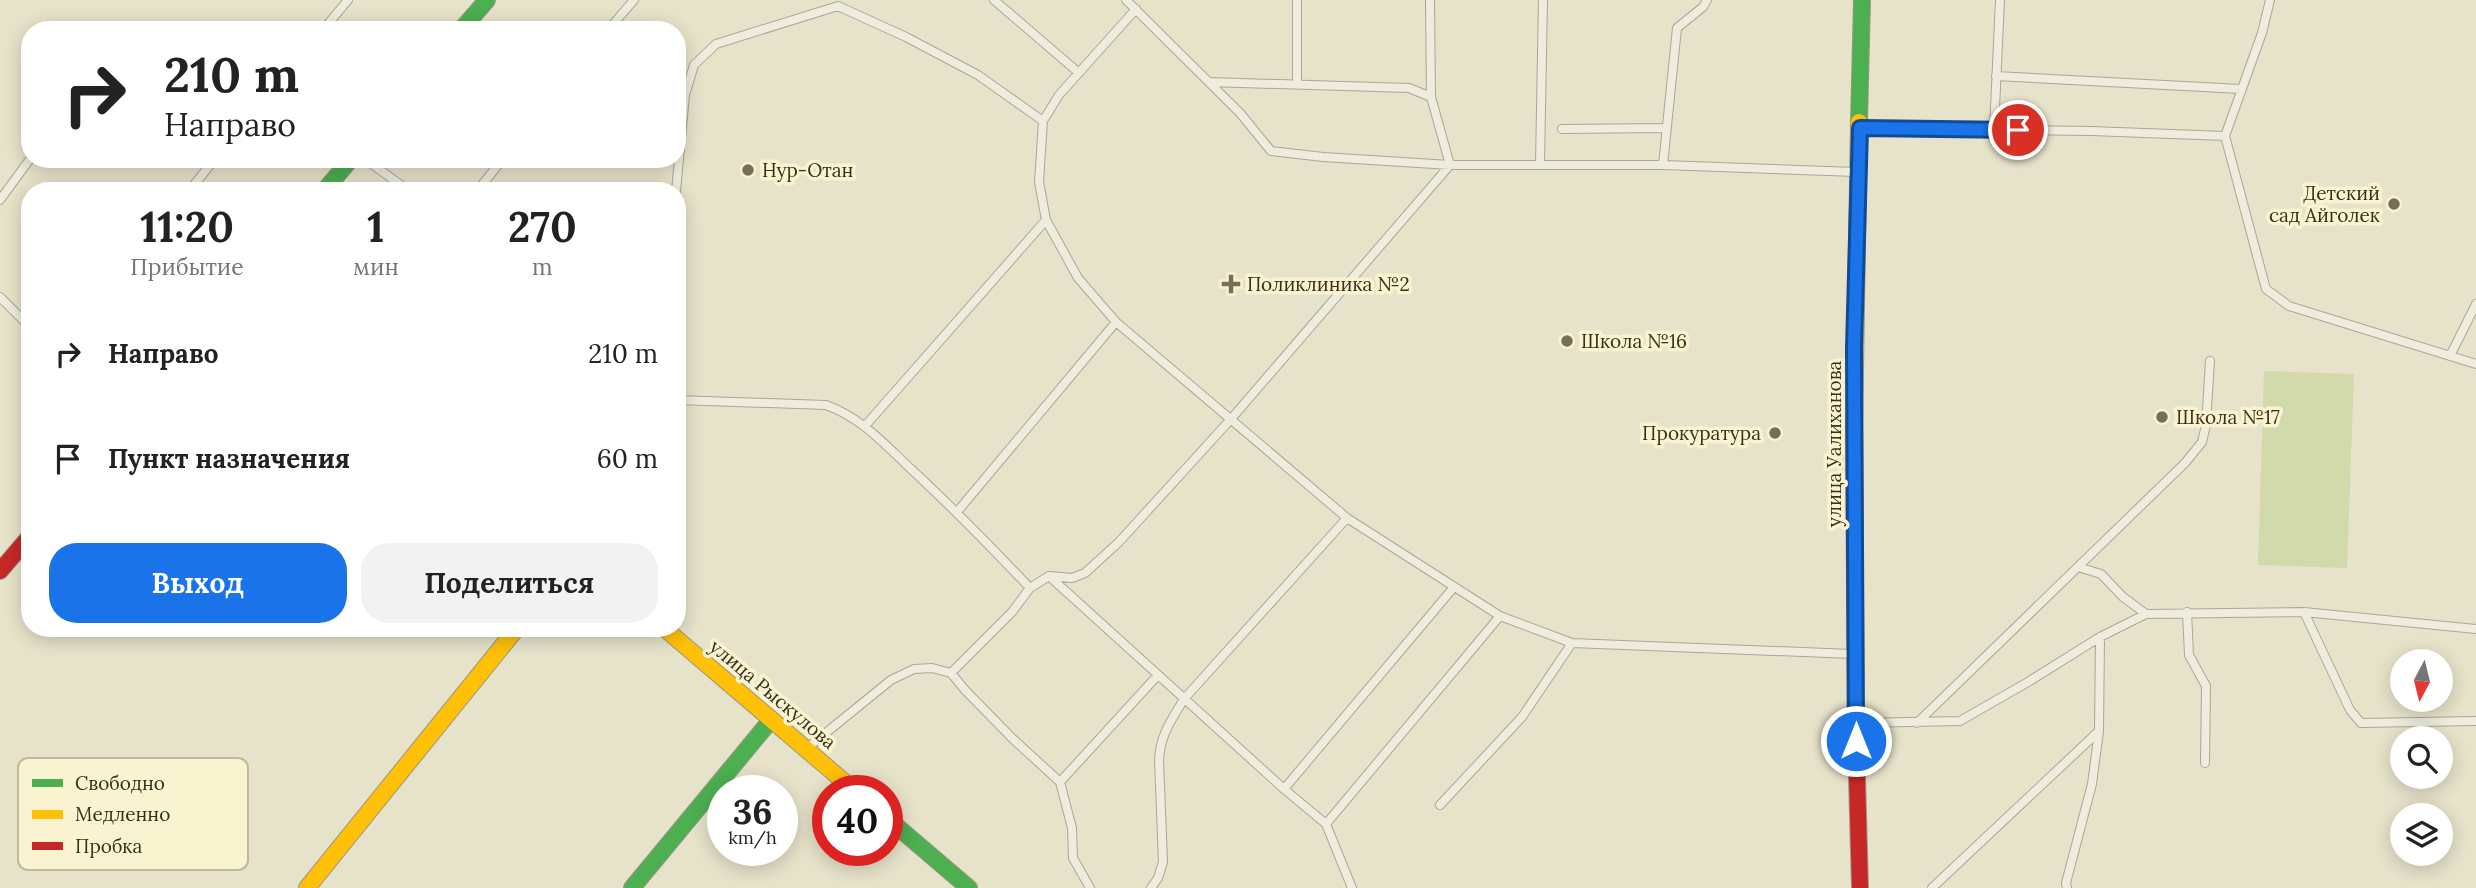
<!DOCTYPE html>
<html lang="ru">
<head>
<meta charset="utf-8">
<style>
	:root { --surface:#fff; --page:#f2f2f2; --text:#222; --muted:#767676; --accent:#1a73e8 }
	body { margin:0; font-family:Lora,serif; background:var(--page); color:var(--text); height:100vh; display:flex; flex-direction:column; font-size:26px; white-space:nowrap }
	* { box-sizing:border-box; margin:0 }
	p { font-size:23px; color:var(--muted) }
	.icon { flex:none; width:38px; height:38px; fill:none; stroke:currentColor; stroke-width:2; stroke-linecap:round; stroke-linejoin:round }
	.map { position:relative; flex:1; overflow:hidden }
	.panel { position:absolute; left:21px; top:182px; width:665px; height:455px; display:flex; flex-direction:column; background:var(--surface); border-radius:28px; box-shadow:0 4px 18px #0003 }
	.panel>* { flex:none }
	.banner { position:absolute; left:21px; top:21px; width:665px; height:147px; border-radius:28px; box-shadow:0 4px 18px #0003; background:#fff; color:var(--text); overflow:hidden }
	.needle { width:46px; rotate:187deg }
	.tools { position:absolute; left:2390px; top:649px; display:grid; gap:14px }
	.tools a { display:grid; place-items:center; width:63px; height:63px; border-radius:50%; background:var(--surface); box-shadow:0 4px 18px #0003; font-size:35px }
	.speed { position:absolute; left:707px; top:775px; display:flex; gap:14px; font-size:35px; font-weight:700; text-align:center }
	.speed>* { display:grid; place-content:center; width:91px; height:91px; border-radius:50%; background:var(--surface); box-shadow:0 4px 18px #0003; line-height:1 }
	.speed small { font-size:18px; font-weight:400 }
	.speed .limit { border:10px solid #d22; background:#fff; color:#111 }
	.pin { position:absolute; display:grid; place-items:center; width:60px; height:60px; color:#fff; margin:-30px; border:4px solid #fff; border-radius:50%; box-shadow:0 2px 7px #0007 }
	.me { position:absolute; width:77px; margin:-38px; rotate:0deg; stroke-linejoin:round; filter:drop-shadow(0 0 5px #0008) }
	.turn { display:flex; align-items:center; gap:24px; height:147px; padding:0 28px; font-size:32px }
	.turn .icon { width:91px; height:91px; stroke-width:2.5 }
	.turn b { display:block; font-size:49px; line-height:60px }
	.eta { display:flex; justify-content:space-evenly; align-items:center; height:119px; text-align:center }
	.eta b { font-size:42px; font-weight:700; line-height:49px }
	.primary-button { display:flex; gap:14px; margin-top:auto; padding:14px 28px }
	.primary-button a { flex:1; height:80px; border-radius:28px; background:var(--accent); color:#fff; font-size:28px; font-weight:700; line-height:80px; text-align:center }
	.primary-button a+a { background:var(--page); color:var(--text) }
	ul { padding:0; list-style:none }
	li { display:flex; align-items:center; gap:21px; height:105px; padding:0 28px }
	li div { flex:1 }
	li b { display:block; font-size:26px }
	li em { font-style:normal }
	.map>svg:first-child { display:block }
</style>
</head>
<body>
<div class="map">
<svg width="2476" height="888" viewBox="0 0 2476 888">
	<rect width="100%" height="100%" fill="#e7e3ca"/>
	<path fill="#d2daab" d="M2264 371 2354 374 2347 568 2258 565Z"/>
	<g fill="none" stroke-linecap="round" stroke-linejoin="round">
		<defs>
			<path id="lane" d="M994 0 1079 73
				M1126 0 1240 113 1271 151 1323 157 1450 165H1663L1856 172
				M1297 0V85
				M1430 0 1431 97
				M1136 9 1059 95 1043 121 1039 182 1046 220 1078 278 1116 322 1347 518 1184 699C1172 719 1160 735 1159 760L1163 862 1158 878 1151 888
				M323 30 348 0
				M608 30 634 0
				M1996 76 2241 89
				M1862 128 2091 131 2225 136 2266 289 2289 306 2476 364
				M1562 129 1665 128
				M1994 130 2000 0
				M2225 136 2262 33 2270 0
				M365 159 409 191
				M1540 164 1543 0
				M1663 165 1677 28 1703 7 1707 0
				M189 191 215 159
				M477 191 503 159
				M676 191 685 95 694 65 716 44 838 6 906 37 978 75 1043 121
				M0 200 30 159
				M0 297 30 327
				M2450 356 2476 304
				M677 400 826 405C862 418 883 443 911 469 953 508 992 548 1030 588L1012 612 951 673
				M865 426 1046 220
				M957 512 1116 322
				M1347 518 1500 616 1572 643 1852 654
				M2078 567 2101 574 2123 597 2146 614
				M1049 576 1284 789 1326 824 1352 888
				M1030 588 1049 576 1072 578 1085 573 1119 542 1231 419 1450 165 1431 97 1409 88 1209 82
				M2187 612 2189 655 2206 686 2205 763
				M2304 612 2350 710 2361 723 2476 721
				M1858 723 1960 721 2028 682 2100 637 2146 614 2304 612 2476 629
				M1917 723 2185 463 2202 442 2206 425 2210 361
				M806 749 891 680 914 669 932 668 951 673 965 690 1013 739 1060 782 1072 828 1073 858 1090 888
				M1060 782 1158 675
				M1284 789 1454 587
				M1440 805 1522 717 1572 643
				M1326 824 1500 616
				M1932 888 2099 731
				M2067 888 2066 883 2092 784 2099 731 2100 637"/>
			<path id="fast" d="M461 30 487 0
				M1859 122 1862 0
				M324 191 351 159
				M887 818 969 888
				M632 888 771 720"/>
			<path id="slow" d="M1854 429 1859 122
				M664 628 855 791
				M307 888 517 628"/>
			<path id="jam" d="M1854 429 1856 741 1860 888
				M0 571 30 536"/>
		</defs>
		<use href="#lane" stroke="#aca694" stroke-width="10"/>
		<use href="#fast" stroke="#9b9584" stroke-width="18"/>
		<use href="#slow" stroke="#9b9584" stroke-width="18"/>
		<use href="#jam" stroke="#9b9584" stroke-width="18"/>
		<use href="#lane" stroke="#eeecdd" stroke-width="8"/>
		<use href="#fast" stroke="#4caf50" stroke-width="16"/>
		<use href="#slow" stroke="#ffc107" stroke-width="16"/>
		<use href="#jam" stroke="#c62828" stroke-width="16"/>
	</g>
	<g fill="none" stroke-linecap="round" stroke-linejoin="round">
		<defs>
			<path id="route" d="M1856 741 1854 348 1860 128 2018 130"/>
		</defs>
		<use href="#route" stroke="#114b97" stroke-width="18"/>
		<use href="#route" stroke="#1a73e8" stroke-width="12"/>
	</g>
	<g fill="#776e58" stroke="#f9f3cf" stroke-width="2.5">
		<circle cx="748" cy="170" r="7"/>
		<circle cx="2394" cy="204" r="7"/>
		<path d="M1227.5 273.5h7v7h7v7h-7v7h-7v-7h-7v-7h7z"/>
		<circle cx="1567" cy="341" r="7"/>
		<circle cx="2162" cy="417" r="7"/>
		<circle cx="1775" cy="433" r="7"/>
	</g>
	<g text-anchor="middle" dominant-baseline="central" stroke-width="7" stroke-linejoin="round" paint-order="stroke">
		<g font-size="19" fill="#3b2f1b" stroke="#f9f3cf" text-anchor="start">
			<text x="762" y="170">Нур-Отан</text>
			<text x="2380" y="193" text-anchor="end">Детский<tspan x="2380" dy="22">сад Айголек</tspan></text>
			<text x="1247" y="284">Поликлиника №2</text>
			<text x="1581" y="341">Школа №16</text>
			<text x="2176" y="417">Школа №17</text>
			<text x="1761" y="433" text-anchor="end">Прокуратура</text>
		</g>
		<g font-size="19" fill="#3b2f1b" stroke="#f9f3cf">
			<text transform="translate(1834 444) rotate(-90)">улица Уалиханова</text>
			<text transform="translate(773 694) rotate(40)">улица Рыскулова</text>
		</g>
	</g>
	<rect x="18" y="758" width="230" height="112" rx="10" fill="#f9f3cf" stroke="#c0b899" stroke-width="2"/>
	<rect x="32" y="779" width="31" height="8" fill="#4caf50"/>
	<rect x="32" y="810" width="31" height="9" fill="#ffc107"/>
	<rect x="32" y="842" width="31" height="8" fill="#c62828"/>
	<g font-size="19" fill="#3b2f1b">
		<text x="75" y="790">Свободно</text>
		<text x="75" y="821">Медленно</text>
		<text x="75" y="853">Пробка</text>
	</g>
</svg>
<div class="tools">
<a><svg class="needle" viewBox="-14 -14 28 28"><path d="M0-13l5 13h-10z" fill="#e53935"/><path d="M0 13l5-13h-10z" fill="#767676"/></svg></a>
<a><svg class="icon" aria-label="search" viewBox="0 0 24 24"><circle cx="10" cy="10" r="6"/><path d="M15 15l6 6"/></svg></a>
<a><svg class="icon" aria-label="layers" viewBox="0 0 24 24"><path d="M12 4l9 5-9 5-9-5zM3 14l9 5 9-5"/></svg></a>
</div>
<div class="speed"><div>36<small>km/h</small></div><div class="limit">40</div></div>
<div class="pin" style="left:2018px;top:130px;background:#d93025"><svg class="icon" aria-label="arrive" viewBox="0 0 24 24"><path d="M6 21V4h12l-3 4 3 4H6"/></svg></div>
<svg class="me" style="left:1856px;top:741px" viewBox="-20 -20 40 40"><circle r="17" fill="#1a73e8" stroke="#fff" stroke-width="3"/><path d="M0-11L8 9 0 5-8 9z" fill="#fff"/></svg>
<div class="banner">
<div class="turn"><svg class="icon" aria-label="right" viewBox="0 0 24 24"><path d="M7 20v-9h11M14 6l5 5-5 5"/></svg><div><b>210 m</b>Направо</div></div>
</div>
<section class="panel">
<div class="eta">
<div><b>11:20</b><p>Прибытие</p></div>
<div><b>1</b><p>мин</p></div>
<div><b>270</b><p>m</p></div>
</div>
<ul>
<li><svg class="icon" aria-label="right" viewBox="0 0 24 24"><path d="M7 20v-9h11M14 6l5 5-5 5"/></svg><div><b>Направо</b></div><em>210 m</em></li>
<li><svg class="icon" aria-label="arrive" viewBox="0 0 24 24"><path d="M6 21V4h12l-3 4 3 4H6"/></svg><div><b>Пункт назначения</b></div><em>60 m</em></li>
</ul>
<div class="primary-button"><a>Выход</a><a>Поделиться</a></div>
</section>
</div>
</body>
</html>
